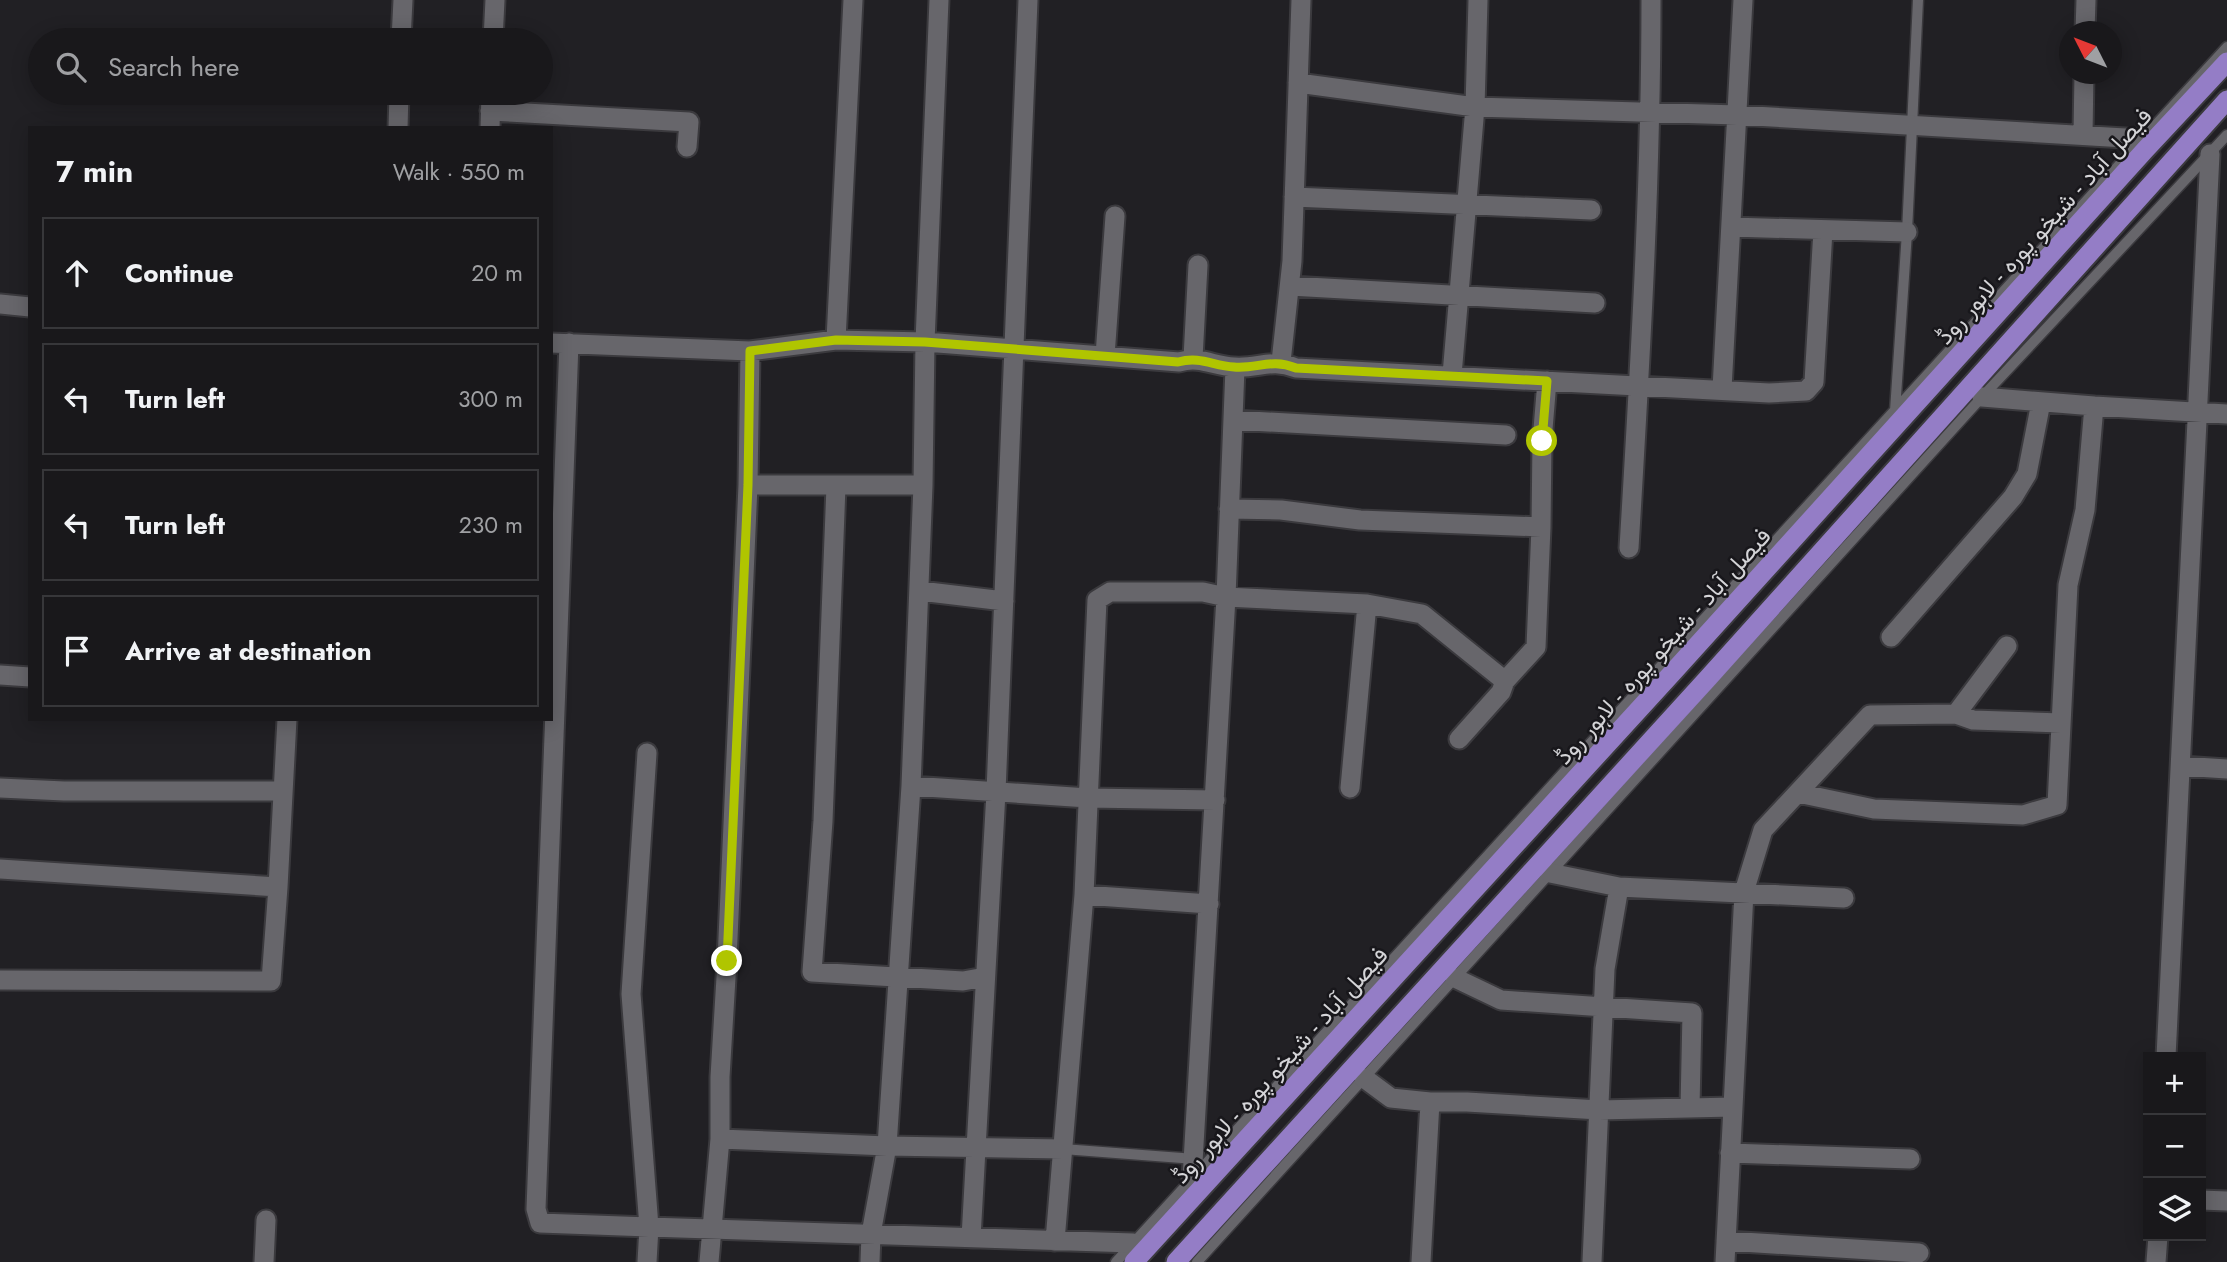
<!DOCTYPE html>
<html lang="en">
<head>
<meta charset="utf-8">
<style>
	body { margin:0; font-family:Jost,Vazirmatn,sans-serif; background:#222124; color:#f1f3f6 }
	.controls { position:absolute; right:21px; bottom:21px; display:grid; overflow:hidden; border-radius:0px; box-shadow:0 4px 18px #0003 }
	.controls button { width:63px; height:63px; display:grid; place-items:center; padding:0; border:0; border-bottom:2px solid #37373a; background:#19181b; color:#f1f3f6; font:35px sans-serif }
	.compass { position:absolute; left:2059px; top:21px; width:63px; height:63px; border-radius:50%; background:#19181b; box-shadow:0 4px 18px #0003; rotate:312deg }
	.stop { position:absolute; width:21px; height:21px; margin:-16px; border:5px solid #b0c500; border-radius:50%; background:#fff }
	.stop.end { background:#b0c500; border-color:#fff; box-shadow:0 2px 7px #0008 }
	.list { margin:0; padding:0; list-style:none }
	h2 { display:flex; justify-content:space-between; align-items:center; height:91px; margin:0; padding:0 28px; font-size:30px }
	h2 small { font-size:23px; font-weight:400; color:#9fa0a3 }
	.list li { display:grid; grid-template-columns:46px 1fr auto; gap:21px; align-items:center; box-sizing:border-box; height:112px; margin:0 14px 14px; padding:0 14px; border:2px solid #37373a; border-radius:0px }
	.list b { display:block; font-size:26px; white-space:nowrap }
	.list em { font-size:23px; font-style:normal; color:#9fa0a3 }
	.icon { flex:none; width:38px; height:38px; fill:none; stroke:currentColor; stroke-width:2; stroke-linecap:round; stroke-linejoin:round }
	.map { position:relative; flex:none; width:2227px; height:1262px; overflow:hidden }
	.search { position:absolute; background:#19181b; box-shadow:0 4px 18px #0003; left:28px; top:28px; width:525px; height:77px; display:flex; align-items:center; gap:18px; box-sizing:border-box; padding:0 24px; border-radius:38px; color:#9fa0a3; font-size:26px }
	.panel { position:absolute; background:#19181b; box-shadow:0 4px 18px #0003; left:28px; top:126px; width:525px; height:595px; border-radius:0px }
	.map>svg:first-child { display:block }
</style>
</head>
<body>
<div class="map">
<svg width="2227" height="1262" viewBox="0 0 2227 1262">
	<rect width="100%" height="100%" fill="#212024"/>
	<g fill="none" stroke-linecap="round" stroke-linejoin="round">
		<defs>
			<path id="service" d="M 1895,411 L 1907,232 L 1918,0
				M 1063,1149 L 1195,1159
				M 1116,1262 L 2227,47
				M 1197,1262 L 1982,397 L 2227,135"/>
			<path id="minor" d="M 2085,32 L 2086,0
				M 401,40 L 403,0
				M 493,40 L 495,0
				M 1298,83 L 1475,107 L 1478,0
				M 490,111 L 689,122 L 687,147
				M 398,128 L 399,93
				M 490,128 L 491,93
				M 2083,134 L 2084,74
				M 1294,197 L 1591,210
				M 1731,227 L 1907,232
				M 1290,286 L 1595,303
				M 0,304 L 30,307
				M 836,340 L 853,0
				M 551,343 L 750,351 L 836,340 L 925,342 L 1179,362 C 1201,356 1213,366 1234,367 C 1258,369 1271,358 1296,368 L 1769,393 L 1806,391 L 1814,382 L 1823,230
				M 569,343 L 536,1209 L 540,1223 L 649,1227 L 631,994 L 647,753
				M 1105,356 L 1115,216
				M 1193,358 L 1198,265
				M 1281,362 L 1292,261 L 1301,0
				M 1452,375 L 1475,107 L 1737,115 L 2142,139
				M 1722,389 L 1743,0
				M 1982,397 L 2094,406 L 2227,414
				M 1233,420 L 1506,435
				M 748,485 L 923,485
				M 836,486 L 823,821 L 812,972 L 963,981 L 985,977
				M 1229,509 L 1281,510 L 1360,520 L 1541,527
				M 1629,548 C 1640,365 1651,183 1651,0
				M 920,591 L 1004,601
				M 1891,637 L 2013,497 L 2027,474 L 2041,402
				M 0,675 L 30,677
				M 1956,714 L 2007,646
				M 1459,739 L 1501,692 L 1505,681 L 1536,647 L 1541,527 L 1542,441 L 1547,381
				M 2181,766 L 2227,769
				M 911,786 L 1088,798 L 1215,800
				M 0,788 L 64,791 L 283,791
				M 1350,788 L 1367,604
				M 1798,793 L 1874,809 L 2023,815 L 2057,805 L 2068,585 L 2085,510 L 2094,406
				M 0,869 L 278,887
				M 1550,873 L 1619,887 L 1844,898
				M 1084,895 L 1209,904
				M 1455,978 L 1501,1000 L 1692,1013 L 1690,1108
				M 0,980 L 271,981 L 278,887 L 287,719
				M 2166,1057 L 2210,154
				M 1364,1078 L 1391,1098 L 1430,1102
				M 1733,1107 L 1744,892 L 1763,830 L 1870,715 L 1956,714 L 1973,720 L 2061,723
				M 720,1139 L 887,1146 L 1063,1149
				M 1730,1153 L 1910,1159
				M 1192,1179 L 1226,597 L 1235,368
				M 2201,1200 L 2227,1201
				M 971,1238 L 996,792 L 1028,0
				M 1055,1241 L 1084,895 L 1097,600 L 1110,592 L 1203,592 L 1226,597 L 1367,604 L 1422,614 L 1505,681
				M 1726,1241 L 1919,1253
				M 264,1262 L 266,1220
				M 647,1262 L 649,1227 L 1133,1243
				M 709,1262 L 720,1139 L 720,1077 L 727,961 L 748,485 L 750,351
				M 870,1262 L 871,1234 L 887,1146 L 911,786 L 923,485 L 925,342 L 939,0
				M 1421,1262 L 1430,1102 L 1467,1102 L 1599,1110 L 1733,1107 L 1725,1262
				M 1592,1262 L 1605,969 L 1619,887
				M 2156,1262 L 2158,1236"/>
			<path id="trunk" d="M 1134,1262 L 1674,671 L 2145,150 L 2227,62
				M 1176,1262 L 1709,677 L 2227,100"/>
		</defs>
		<use href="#service" stroke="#3b3a3e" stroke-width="13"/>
		<use href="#minor" stroke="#3b3a3e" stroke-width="23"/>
		<use href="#trunk" stroke="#3b3a3e" stroke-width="23"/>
		<use href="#service" stroke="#67666b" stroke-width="10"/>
		<use href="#minor" stroke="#67666b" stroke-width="19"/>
		<use href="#trunk" stroke="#947dc6" stroke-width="19"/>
	</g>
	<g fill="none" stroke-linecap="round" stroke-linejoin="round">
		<path stroke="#b0c500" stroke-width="9" d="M 727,961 L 748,485 L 750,351 L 836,340 L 925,342 L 1178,362 C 1201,356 1213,366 1234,367 C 1258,369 1271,358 1296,368 L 1547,381 L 1542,441"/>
	</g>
	<g text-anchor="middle" stroke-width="5" stroke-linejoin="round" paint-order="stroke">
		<g font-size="24" fill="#d4d4d7" stroke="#18171b">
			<text transform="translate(2044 226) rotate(-48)" y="8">فیصل آباد - شیخو پورہ - لاہور روڈ</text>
			<text transform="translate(1663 646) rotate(-48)" y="8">فیصل آباد - شیخو پورہ - لاہور روڈ</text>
			<text transform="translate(1280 1065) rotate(-48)" y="8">فیصل آباد - شیخو پورہ - لاہور روڈ</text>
		</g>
	</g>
</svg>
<div class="controls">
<button>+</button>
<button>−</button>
<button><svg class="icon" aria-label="layers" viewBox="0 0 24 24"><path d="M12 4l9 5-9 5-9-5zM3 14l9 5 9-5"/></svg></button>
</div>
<svg class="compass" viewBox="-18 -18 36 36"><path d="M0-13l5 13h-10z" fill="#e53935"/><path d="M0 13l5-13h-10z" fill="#9fa0a3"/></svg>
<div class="stop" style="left:1542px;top:441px"></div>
<div class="stop end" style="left:727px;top:961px"></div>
<div class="search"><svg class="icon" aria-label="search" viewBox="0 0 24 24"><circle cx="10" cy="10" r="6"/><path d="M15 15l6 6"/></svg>Search here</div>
<section class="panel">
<h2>7 min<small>Walk · 550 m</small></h2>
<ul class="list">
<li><svg class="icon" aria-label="ahead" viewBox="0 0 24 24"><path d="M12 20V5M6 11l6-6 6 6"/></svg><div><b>Continue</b></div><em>20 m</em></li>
<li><svg class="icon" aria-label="left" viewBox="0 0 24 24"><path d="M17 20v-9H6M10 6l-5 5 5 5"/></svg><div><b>Turn left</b></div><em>300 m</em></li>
<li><svg class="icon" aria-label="left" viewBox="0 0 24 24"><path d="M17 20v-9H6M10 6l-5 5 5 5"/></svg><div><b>Turn left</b></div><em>230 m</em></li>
<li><svg class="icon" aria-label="arrive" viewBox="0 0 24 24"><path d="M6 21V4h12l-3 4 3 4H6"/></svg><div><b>Arrive at destination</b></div></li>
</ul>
</section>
</div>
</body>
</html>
